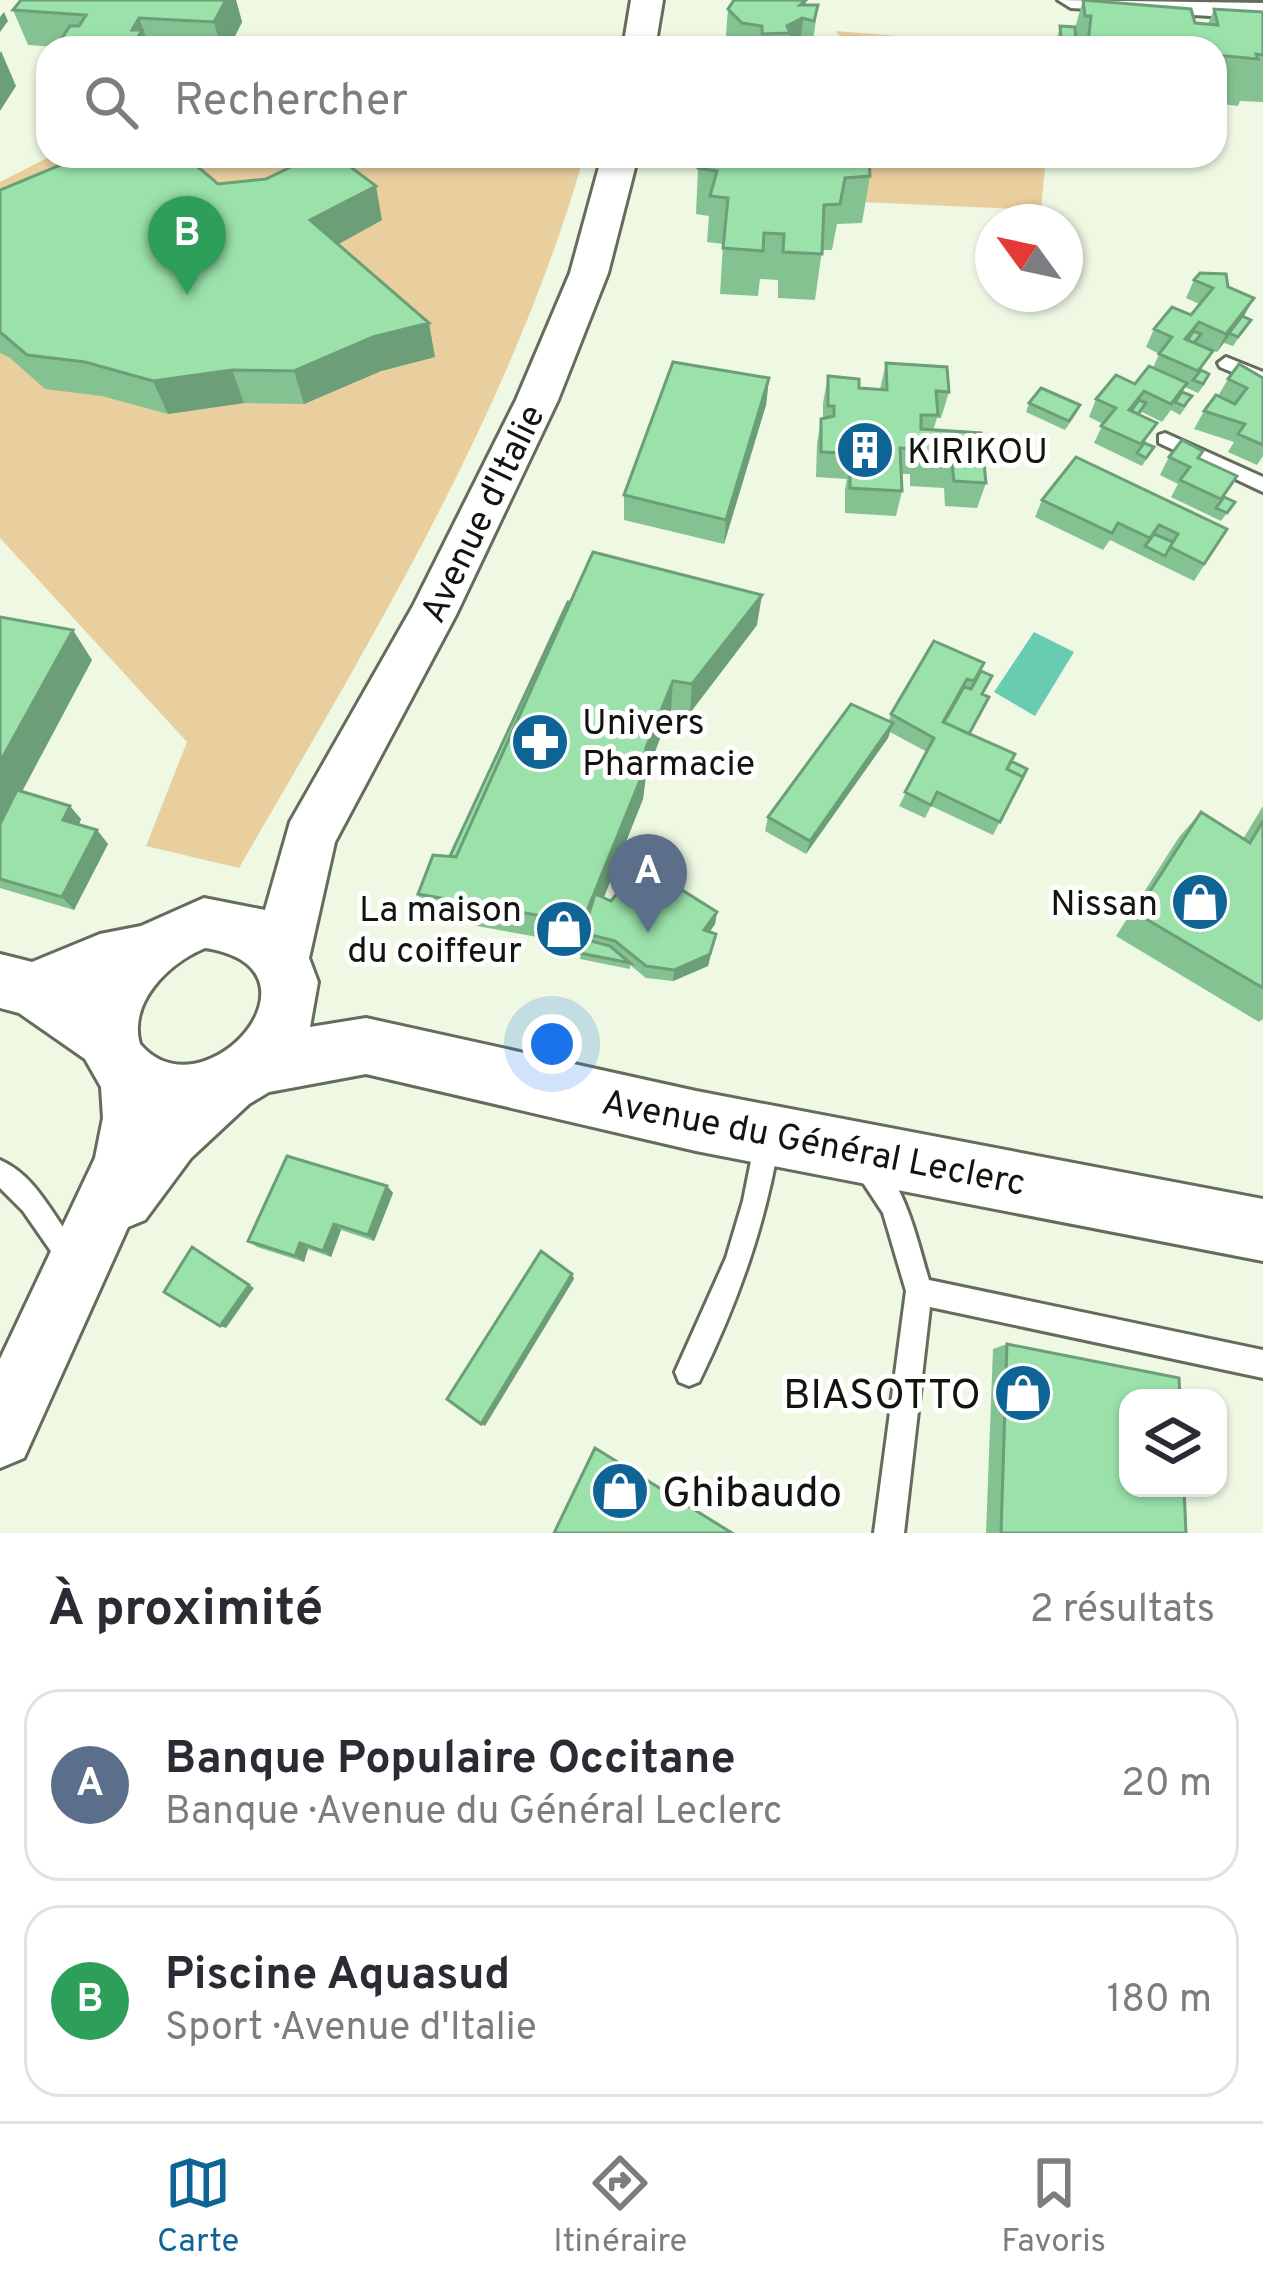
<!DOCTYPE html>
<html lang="fr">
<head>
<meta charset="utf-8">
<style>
	body { margin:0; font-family:Overpass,sans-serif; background:#f2f2f3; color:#2b2b33 }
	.controls { position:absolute; right:36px; bottom:36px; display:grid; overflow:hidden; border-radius:24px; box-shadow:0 3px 9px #0004 }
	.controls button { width:108px; height:108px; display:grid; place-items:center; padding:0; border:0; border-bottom:3px solid #e1e1e2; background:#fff; color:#2b2b33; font:60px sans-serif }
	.compass { position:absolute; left:975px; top:204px; width:108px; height:108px; border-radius:50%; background:#fff; box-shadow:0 3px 9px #0004; rotate:303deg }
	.you { position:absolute; left:552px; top:1044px; width:42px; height:42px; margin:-30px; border:9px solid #fff; border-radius:50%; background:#1a73e8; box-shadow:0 0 0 18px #1a73e833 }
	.badge { display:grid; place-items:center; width:78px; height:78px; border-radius:50%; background:#0e6595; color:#fff; font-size:39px; font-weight:700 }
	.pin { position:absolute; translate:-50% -99px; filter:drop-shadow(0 3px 6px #0008) }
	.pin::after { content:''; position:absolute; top:63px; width:42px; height:36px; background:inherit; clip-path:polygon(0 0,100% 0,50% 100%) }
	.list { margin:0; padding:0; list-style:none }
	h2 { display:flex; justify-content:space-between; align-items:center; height:156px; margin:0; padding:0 48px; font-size:51px }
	h2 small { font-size:39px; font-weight:400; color:#7c7c81 }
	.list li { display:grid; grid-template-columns:78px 1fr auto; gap:36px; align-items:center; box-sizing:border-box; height:192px; margin:0 24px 24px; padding:0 24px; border:3px solid #e1e1e2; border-radius:36px }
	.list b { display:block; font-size:45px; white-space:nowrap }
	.list p { margin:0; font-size:39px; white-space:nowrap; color:#7c7c81 }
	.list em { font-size:39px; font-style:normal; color:#7c7c81 }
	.icon { flex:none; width:66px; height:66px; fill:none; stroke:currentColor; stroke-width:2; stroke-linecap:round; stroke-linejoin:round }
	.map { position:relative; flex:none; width:1263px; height:1533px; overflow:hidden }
	.search { position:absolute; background:#fff; box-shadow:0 3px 9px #0004; left:36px; right:36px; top:36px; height:132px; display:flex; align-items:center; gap:30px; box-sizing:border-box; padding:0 42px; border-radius:36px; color:#7c7c81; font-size:45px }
	.sheet { height:588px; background:#fff }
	nav { display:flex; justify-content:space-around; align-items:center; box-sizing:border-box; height:168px; border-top:3px solid #e1e1e2; background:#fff; font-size:33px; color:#7c7c81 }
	nav a { display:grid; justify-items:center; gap:6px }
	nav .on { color:#0e6595 }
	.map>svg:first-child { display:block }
</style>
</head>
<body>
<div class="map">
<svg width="1263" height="1533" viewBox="0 0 1263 1533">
	<rect width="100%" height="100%" fill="#eef8e3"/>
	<path fill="#e9ce9e" d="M 836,31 L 1035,47 L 1035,48 L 846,48 Z
		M 51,156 L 423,156 L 582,163 C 508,416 370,641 239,868 L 146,846 L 187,742 L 0,538 L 0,182 Z
		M 858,156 L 1046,156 L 1041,210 L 860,202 Z"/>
	<path fill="#67ccb0" d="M 1034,632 L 1074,652 L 1035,716 L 994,692 Z"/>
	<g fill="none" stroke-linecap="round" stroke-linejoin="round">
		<defs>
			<path id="service" d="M 1226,357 L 1263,372 L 1263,385 L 1220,367 L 1218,363 Z
				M 1165,433 L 1263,477 L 1263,492 L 1159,443 L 1159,435 Z
				M 768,1124 L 777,1127 L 780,1136 C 766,1224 738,1302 699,1382 L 689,1386 L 679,1382 L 675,1372 L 726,1258 L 743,1201 L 756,1136 L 759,1127 Z
				M 865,1153 C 903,1169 918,1244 929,1280 L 1263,1350 L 1263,1378 L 930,1307 L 904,1533 L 874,1533 L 906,1291 L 883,1213 L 852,1166 L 856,1157 Z
				M 0,1160 C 40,1178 54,1221 82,1252 L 86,1261 L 82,1270 L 73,1274 L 64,1270 L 23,1211 L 0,1188 Z"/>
			<path id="minor" d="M 1058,0 L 1263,3 L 1263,19 L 1071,8 Z"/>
			<path id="tertiary" d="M 631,0 L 663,0 L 655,48 L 623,48 Z
				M 602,156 L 638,156 L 608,273 L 558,400 L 456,615 L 335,842 L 309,958 L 318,982 L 310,1027 L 366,1018 L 696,1091 L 1263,1199 L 1263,1261 L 696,1151 L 366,1074 L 269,1092 L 249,1104 L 191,1158 L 145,1220 L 128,1227 L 24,1458 L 0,1468 L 0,1359 L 95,1158 L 103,1118 L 101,1087 L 85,1059 L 19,1013 L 0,1008 L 0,954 L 32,962 L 100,934 L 141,926 L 204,898 L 265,910 L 290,822 L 413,606 L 516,400 L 570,273 ZM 205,948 C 337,968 204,1119 140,1044 C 128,1002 169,963 205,948 Z"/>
		</defs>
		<use href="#service" stroke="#646d5b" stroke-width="6"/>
		<use href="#minor" stroke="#646d5b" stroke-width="6"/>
		<use href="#tertiary" stroke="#646d5b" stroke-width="6"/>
		<use href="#service" fill="#fff" fill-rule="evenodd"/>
		<use href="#minor" fill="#fff" fill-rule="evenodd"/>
		<use href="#tertiary" fill="#fff" fill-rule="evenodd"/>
	</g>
	<path fill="#84c292" d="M 21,0 L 236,0 L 242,22 L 229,48 L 55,48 L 56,47 L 28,45 L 13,10 Z
		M 806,0 L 805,5 L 818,5 L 812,48 L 725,48 L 728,9 Z
		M 1083,0 L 1195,23 L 1208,24 L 1214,9 L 1263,12 L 1263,102 L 1240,101 L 1238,106 L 1215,103 L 1215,48 L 1055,48 L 1060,26 L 1075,28 Z
		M 698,168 L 870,176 L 862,223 L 837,224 L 832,250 L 822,250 L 815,300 L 778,298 L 778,280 L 760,279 L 758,296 L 720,294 L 723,244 L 707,242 L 709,216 L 696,214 Z
		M 218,184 L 382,220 L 338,244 L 435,357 L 381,371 L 304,404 L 244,403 L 168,414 L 102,396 L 45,389 L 9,357 L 0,353 L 0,190 Z
		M 1194,280 L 1228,287 L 1244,317 L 1251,320 L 1233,346 L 1224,343 L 1225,341 L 1217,352 L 1196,344 L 1205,384 L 1198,393 L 1185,387 L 1182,392 L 1187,405 L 1180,415 L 1171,410 L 1162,422 L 1142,412 L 1140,415 L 1146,443 L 1154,447 L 1142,466 L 1094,443 L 1103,424 L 1089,417 L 1096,399 L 1135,384 L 1153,368 L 1159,354 L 1146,347 L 1154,329 L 1191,315 L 1199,304 L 1186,298 Z
		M 886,363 L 949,392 L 941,418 L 937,418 L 933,430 L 986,483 L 977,508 L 945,506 L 944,488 L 910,486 L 910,474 L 902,474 L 902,491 L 896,516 L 845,513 L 845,490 L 847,479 L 816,477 L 817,444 L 821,419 L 823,418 L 823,403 L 828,376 L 859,388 L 880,389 Z
		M 769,378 L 766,405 L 724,544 L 624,520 L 624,495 Z
		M 1263,378 L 1263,456 L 1257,465 L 1228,452 L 1234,442 L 1194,429 L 1204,411 L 1218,396 L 1228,379 Z
		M 1029,403 L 1080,405 L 1076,414 L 1065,430 L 1026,412 Z
		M 1203,451 L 1199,459 L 1225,497 L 1235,502 L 1221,521 L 1171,497 L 1178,484 L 1160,475 L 1169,457 Z
		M 1042,500 L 1227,529 L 1194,581 L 1110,540 L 1103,550 L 1035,517 Z
		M 568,602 L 757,625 L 690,713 L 671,710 L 646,775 L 643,799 L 603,898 L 611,901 L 662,884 L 717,912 L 715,924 L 709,932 L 716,934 L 708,966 L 673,981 L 646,978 L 630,965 L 630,969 L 580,959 L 582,945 L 427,917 L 418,894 L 450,856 Z
		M 0,617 L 92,660 L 22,792 L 81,819 L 79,825 L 97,830 L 108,844 L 74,910 L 0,888 Z
		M 981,671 L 983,694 L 970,734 L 1011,761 L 1027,769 L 993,835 L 931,806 L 925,818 L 899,806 L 927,752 L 890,732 L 888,738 L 806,854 L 765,831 L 768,817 L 889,721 L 891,714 Z
		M 1263,806 L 1263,1019 L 1259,1022 L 1116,936 L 1179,837 L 1201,812 L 1243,839 Z
		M 387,1186 L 393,1193 L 374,1241 L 341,1230 L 331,1257 L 308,1249 L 304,1262 L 257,1247 L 248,1241 Z
		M 1007,1344 L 1186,1533 L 986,1533 L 993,1349 Z"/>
	<path fill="#6c9e77" d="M 226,0 L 236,0 L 242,22 L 229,48 L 221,48 L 214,22 Z
		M 806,0 L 799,48 L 788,48 L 790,33 L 787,26 L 800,5 Z
		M 4,12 L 8,21 L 0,32 L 0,17 Z
		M 139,18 L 150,48 L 132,48 L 132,30 Z
		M 1,51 L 16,86 L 0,111 L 0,53 Z
		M 376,186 L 382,220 L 319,255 L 310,220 Z
		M 1254,298 L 1244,316 L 1217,352 L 1226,334 Z
		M 429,323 L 435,357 L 381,371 L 304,404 L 294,371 L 373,337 Z
		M 232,370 L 244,403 L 168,414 L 153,381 Z
		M 769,378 L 766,405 L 724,544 L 726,520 Z
		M 762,595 L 757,625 L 690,713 L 692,684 Z
		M 73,630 L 92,660 L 0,832 L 0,762 Z
		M 673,681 L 671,710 L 646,775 L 643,799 L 589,935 L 583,933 L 582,923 L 646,748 Z
		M 893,723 L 888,738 L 806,854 L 810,841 Z
		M 70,806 L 81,819 L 75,834 L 63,820 Z
		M 97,830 L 108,844 L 74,910 L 62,897 Z
		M 717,912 L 715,924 L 702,943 L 704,930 Z
		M 716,934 L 708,966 L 673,981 L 674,970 Z
		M 387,1186 L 393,1193 L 374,1241 L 368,1235 Z
		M 334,1224 L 341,1230 L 331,1257 L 323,1251 Z
		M 300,1243 L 308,1249 L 304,1262 L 295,1256 Z
		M 192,1247 L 254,1288 L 226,1328 L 220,1326 Z
		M 572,1274 L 574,1279 L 485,1426 L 481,1424 Z"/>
	<path fill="#9ae1aa" stroke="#6c9e77" stroke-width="3" d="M 21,0 L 226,0 L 214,22 L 139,18 L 132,30 L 142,30 L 132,48 L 55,48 L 70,26 L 79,26 L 86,15 L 13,10 Z
		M 734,0 L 806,0 L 800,5 L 818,5 L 814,21 L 802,18 L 787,26 L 790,33 L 762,34 L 762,26 L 742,23 L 728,9 Z
		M 1083,0 L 1191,9 L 1195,23 L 1218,25 L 1214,9 L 1263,12 L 1263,55 L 1256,54 L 1258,59 L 1215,55 L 1215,48 L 1140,48 L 1088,43 L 1091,16 L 1085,16 Z
		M 1060,26 L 1075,27 L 1076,43 L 1083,44 L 1082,48 L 1062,48 Z
		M 82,156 L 185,156 L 218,184 L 266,179 L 313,156 L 336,156 L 376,186 L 310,220 L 429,323 L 373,337 L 294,371 L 232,370 L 153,381 L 85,362 L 27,355 L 0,332 L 0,190 Z
		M 699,156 L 869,156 L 870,176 L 845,178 L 840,204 L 824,205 L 822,254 L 783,252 L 784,234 L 764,233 L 763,251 L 723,248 L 728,198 L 710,196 L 717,171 L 698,168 Z
		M 1200,273 L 1226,274 L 1228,287 L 1254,298 L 1226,334 L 1199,322 L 1185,339 L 1213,351 L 1198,371 L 1159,354 L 1172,337 L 1154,329 L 1172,307 L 1191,315 L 1213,288 L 1194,280 Z
		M 1242,316 L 1251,320 L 1238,337 L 1229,333 Z
		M 1194,331 L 1201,334 L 1194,343 L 1187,340 Z
		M 673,362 L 769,378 L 726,520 L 624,495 Z
		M 886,363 L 947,367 L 949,392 L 936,391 L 938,415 L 921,415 L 921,429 L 981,433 L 986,483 L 954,481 L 952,463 L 917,461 L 917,449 L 900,448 L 902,491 L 850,488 L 850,465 L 861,466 L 861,454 L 821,452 L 821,419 L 834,416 L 834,406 L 828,406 L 828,376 L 859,379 L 859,388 L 887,390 Z
		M 1239,364 L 1263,378 L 1263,445 L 1238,434 L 1245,424 L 1204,411 L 1216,395 L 1235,404 L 1247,388 L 1228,379 Z
		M 1149,366 L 1187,383 L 1171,404 L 1144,391 L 1129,410 L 1157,423 L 1141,444 L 1101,426 L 1116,408 L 1096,399 L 1116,375 L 1135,384 Z
		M 1201,370 L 1209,374 L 1203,384 L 1193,380 Z
		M 1041,388 L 1080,405 L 1069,421 L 1029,403 Z
		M 1182,392 L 1192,396 L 1184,406 L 1175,402 Z
		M 1139,400 L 1146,403 L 1138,414 L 1131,411 Z
		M 1182,440 L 1203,451 L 1198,458 L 1237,476 L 1221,499 L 1180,480 L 1190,467 L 1169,457 Z
		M 1144,443 L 1154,447 L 1146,458 L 1137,453 Z
		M 1076,457 L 1227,529 L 1204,564 L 1170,547 L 1178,534 L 1159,525 L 1150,538 L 1118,523 L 1112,533 L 1042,500 Z
		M 1224,497 L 1235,502 L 1227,513 L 1216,508 Z
		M 1154,534 L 1173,542 L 1165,556 L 1145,546 Z
		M 593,552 L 762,595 L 692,684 L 673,681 L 646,748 L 643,773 L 582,923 L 418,894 L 433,855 L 456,857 Z
		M 568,602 L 570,602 L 456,857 L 450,856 Z
		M 0,617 L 73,630 L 0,762 Z
		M 934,641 L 984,663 L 974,681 L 967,679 L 943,722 L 1015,754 L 1007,769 L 1023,777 L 1000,822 L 937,792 L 931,805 L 905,792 L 934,738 L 891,714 Z
		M 981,671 L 992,676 L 982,694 L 989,697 L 969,734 L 944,722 L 964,687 L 971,689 Z
		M 851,704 L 893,723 L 810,841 L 768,817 Z
		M 1011,761 L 1027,769 L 1023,777 L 1007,769 Z
		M 17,790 L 70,806 L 63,820 L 97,830 L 62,897 L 0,879 L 0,824 Z
		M 1201,812 L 1250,843 L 1263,821 L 1263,988 L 1136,913 Z
		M 637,869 L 662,884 L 666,880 L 717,912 L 704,930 L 716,934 L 710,954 L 674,970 L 646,966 L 615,941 L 583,933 L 595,894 L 611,901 Z
		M 584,939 L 610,946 L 630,963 L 580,953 Z
		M 287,1156 L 387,1186 L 368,1235 L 334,1224 L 323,1251 L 300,1243 L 295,1256 L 248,1241 Z
		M 192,1247 L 249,1285 L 220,1326 L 164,1292 Z
		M 541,1251 L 572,1274 L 481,1424 L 447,1399 Z
		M 1007,1344 L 1179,1378 L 1180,1398 L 1128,1398 L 1128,1488 L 1184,1488 L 1186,1533 L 1001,1533 Z
		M 595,1448 L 732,1533 L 554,1533 Z"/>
	<defs>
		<symbol id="building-disc" viewBox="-11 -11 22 22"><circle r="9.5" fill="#0e6595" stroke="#fff"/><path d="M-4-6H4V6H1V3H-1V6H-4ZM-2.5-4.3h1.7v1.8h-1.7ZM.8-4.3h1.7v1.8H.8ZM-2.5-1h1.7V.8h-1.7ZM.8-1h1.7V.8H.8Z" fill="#fff"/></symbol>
		<symbol id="pharmacy-disc" viewBox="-11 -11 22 22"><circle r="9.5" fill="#0e6595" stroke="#fff"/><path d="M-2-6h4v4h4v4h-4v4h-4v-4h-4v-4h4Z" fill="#fff"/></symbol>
		<symbol id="shop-disc" viewBox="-11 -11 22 22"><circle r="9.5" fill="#0e6595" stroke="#fff"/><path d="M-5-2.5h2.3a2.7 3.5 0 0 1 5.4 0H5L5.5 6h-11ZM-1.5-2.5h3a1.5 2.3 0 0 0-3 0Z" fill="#fff"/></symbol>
	</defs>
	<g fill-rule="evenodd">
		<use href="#building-disc" x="832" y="417" width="66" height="66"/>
		<use href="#pharmacy-disc" x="507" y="709" width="66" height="66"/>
		<use href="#shop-disc" x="1167" y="869" width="66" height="66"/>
		<use href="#shop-disc" x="531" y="896" width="66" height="66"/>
		<use href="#shop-disc" x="990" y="1360" width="66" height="66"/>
		<use href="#shop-disc" x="587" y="1458" width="66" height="66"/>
	</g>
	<g text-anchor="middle" stroke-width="10" stroke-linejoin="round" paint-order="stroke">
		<g font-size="36" fill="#11150e" stroke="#fff" text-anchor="start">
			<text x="907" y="463">KIRIKOU</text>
			<text x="582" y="734">Univers<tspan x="582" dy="41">Pharmacie</tspan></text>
			<text x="1158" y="915" text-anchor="end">Nissan</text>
			<text x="522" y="921" text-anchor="end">La maison<tspan x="522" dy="41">du coiffeur</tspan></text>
		</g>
		<g font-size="36" fill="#11150e" stroke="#fff">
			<text transform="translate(481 513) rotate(-64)" y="13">Avenue d'Italie</text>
			<text transform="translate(814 1141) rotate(11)" y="13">Avenue du Général Leclerc</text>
		</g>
		<g font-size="42" fill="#11150e" stroke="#fff" text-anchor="end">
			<text x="981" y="1408">BIASOTTO</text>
			<text x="662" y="1506" text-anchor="start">Ghibaudo</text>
		</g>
	</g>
</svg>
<div class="controls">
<button><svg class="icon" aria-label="layers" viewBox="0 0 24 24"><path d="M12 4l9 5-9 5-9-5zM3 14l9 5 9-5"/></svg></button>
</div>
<svg class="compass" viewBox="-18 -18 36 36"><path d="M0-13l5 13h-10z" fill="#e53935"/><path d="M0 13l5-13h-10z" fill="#7c7c81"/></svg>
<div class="you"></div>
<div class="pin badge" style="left:648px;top:933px;background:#5c6f8a">A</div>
<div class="pin badge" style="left:187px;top:295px;background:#2e9e5b">B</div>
<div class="search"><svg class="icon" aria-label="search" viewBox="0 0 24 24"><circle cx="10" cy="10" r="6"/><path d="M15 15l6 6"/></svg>Rechercher</div>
</div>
<section class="sheet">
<h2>À proximité<small>2 résultats</small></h2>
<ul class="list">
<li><span class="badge" style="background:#5c6f8a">A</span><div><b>Banque Populaire Occitane</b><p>Banque · Avenue du Général Leclerc</p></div><em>20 m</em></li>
<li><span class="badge" style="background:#2e9e5b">B</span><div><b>Piscine Aquasud</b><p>Sport · Avenue d'Italie</p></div><em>180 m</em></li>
</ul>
</section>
<nav>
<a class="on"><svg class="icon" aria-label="map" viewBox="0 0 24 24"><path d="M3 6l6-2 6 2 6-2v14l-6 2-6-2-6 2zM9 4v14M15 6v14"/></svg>Carte</a>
<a><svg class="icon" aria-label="directions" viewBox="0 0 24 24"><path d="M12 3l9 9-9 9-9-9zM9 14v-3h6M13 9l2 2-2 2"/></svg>Itinéraire</a>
<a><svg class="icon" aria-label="saved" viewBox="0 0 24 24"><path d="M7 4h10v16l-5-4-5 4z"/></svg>Favoris</a>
</nav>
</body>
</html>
